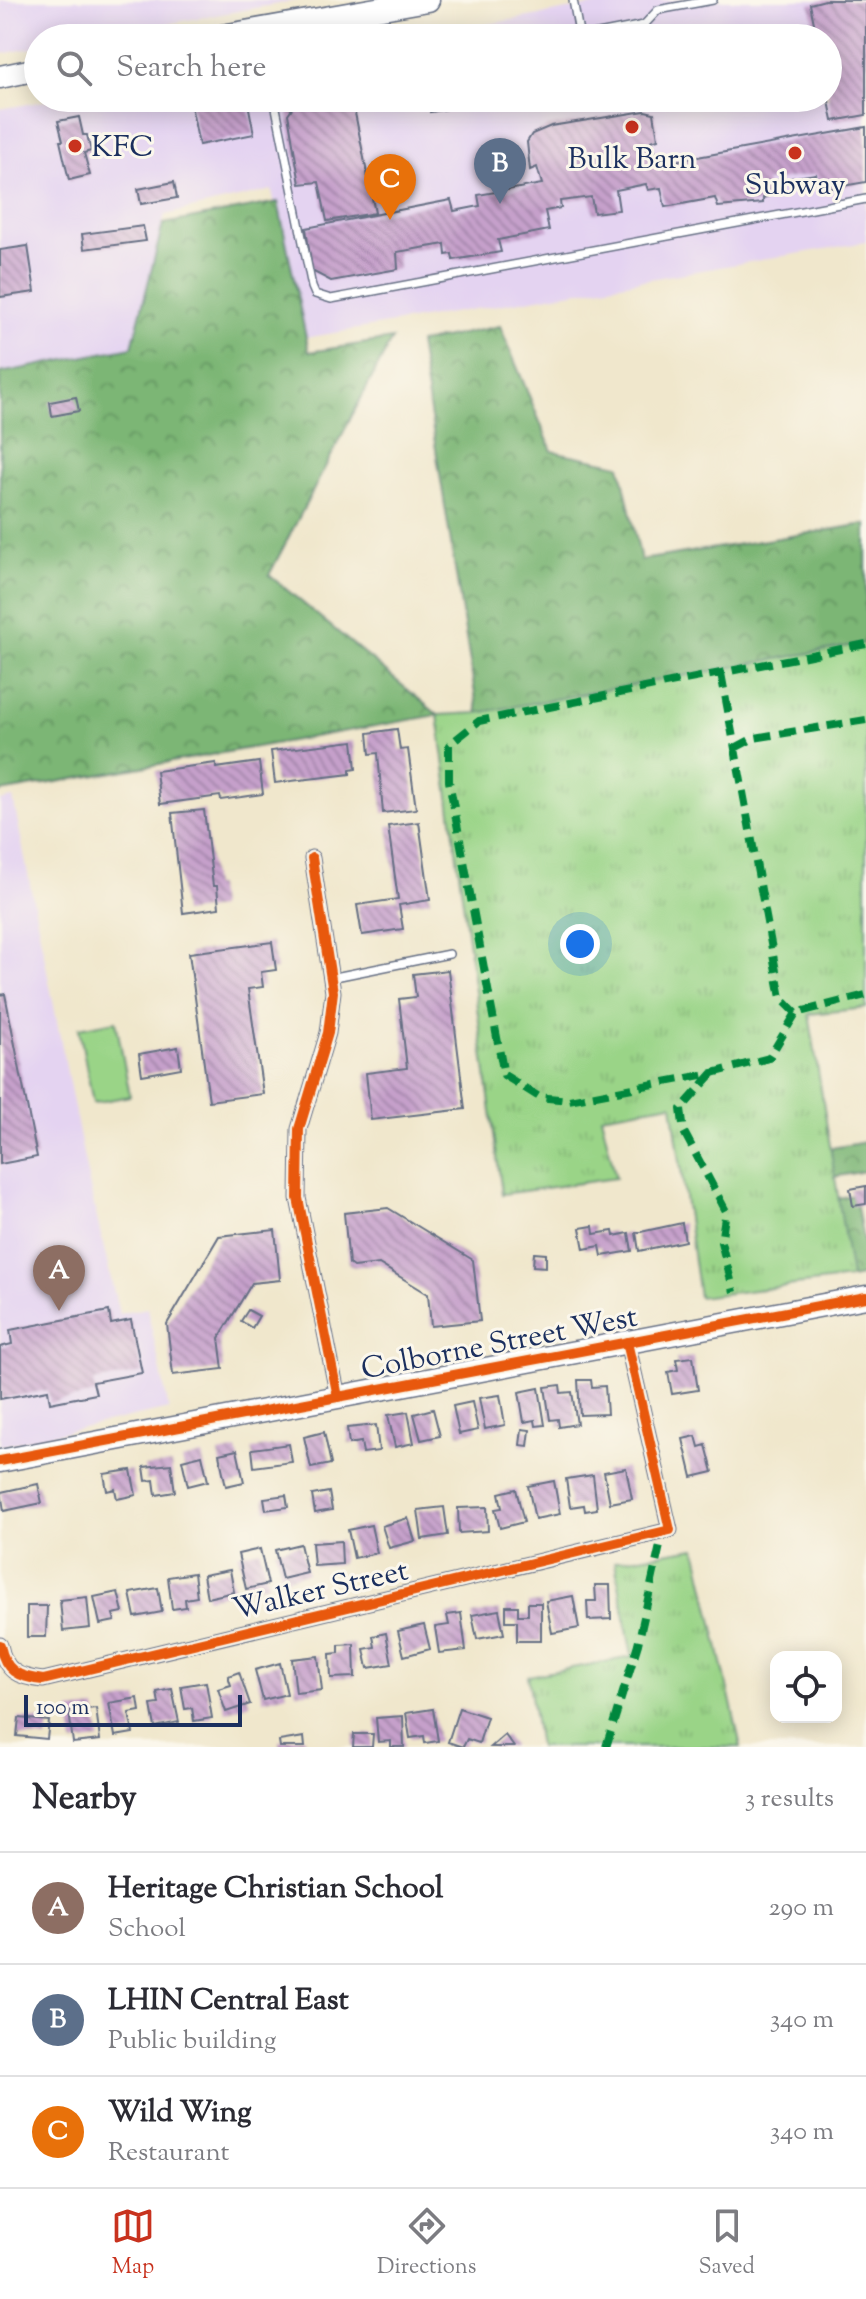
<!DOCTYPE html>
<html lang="en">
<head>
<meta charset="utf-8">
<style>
	body { margin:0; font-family:"Sorts Mill Goudy",serif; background:#f2f2f3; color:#2b2b33 }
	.controls { position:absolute; right:24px; bottom:24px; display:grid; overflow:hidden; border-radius:16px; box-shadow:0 4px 20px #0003 }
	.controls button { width:72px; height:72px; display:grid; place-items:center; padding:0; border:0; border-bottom:2px solid #e1e1e2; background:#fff; color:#2b2b33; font:40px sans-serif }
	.scale { position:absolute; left:24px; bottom:20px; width:218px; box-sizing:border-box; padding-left:8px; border:4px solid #1b2f5e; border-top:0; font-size:22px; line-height:28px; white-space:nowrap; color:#1b2f5e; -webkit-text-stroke:6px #fbf7ec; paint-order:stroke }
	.you { position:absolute; left:580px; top:944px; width:28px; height:28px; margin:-20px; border:6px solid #fff; border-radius:50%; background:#1a73e8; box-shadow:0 0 0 12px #1a73e833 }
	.badge { display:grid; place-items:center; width:52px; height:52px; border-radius:50%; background:#c8321e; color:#fff; font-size:26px; font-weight:700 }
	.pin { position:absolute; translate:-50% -66px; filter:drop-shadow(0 2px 4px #0008) }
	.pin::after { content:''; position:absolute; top:42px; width:28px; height:24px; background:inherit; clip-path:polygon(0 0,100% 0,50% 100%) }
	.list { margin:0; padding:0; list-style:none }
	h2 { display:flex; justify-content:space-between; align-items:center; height:104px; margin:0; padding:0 32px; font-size:34px }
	h2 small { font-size:26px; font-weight:400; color:#7c7c81 }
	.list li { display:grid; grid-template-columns:52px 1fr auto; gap:24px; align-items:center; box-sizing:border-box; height:112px; padding:0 32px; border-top:2px solid #e1e1e2 }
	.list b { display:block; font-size:30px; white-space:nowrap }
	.list p { margin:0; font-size:26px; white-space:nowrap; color:#7c7c81 }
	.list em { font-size:26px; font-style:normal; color:#7c7c81 }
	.icon { flex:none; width:44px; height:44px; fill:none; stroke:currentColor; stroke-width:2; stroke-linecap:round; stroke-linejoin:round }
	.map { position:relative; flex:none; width:866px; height:1747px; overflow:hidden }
	.search { position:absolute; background:#fff; box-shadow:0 4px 20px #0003; left:24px; right:24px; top:24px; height:88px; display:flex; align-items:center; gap:20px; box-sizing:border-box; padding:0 28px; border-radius:44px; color:#7c7c81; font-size:30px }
	.sheet { height:440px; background:#fff }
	nav { display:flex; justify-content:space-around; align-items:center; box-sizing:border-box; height:112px; border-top:2px solid #e1e1e2; background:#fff; font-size:22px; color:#7c7c81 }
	nav a { display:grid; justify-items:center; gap:4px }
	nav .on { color:#c8321e }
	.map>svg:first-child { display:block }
</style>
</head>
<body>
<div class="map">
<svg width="866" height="1747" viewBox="0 0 866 1747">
	<defs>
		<pattern id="forest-crowns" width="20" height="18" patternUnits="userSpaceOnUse" patternTransform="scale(2)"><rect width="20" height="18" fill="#7bb674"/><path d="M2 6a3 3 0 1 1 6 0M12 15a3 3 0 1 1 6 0" fill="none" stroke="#649462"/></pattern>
		<pattern id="park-tufts" width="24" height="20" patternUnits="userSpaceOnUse" patternTransform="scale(2)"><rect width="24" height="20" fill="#9ad487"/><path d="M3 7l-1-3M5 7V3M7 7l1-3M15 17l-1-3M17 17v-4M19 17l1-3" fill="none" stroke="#84b677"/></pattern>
		<pattern id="building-back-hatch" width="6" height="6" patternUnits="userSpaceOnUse" patternTransform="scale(2)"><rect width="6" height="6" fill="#c6a0cb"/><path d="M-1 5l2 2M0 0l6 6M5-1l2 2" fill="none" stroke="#a083a8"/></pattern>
	</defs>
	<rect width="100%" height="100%" fill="#fbf7ec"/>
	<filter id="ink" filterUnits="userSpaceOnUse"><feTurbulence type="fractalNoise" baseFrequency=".0125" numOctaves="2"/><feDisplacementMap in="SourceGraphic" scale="16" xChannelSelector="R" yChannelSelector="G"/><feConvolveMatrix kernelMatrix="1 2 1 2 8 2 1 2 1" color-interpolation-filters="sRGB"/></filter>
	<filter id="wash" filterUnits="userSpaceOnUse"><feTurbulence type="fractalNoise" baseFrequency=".006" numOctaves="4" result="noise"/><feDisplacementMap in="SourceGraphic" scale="32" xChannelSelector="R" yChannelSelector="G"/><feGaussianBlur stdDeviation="1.8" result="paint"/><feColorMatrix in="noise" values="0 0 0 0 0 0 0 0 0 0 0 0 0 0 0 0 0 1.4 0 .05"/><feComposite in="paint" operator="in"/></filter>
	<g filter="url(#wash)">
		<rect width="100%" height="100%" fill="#f0e7cc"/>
		<path fill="#e4d3f1" d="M 0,0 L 300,0 L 88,38 L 38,38 L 38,47 L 0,54 Z
			M 625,0 L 866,0 L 866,242 L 299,339 L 272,190 L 165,215 L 132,347 L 0,373 L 0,109 L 62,98 L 828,98 L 828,38 L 409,38 Z
			M 13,798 L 88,1179 L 119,1314 L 147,1308 L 169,1409 L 0,1446 L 0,801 Z"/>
		<path fill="url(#forest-crowns)" stroke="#4b7269" stroke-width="2" d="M 278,202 L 309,352 L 392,339 L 269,575 L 438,715 L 0,792 L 0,373 L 132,347 L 163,224 Z
			M 500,326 L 552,451 L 620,465 L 641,560 L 866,524 L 866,643 L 478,713 L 419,343 Z
			M 866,1142 L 866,1171 L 833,1177 L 831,1148 Z
			M 855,1195 L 866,1257 L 866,1275 L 851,1278 L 837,1198 Z"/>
		<path fill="url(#park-tufts)" stroke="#5a8272" stroke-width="2" d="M 866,643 L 866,1008 L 809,1014 L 851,1278 L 699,1297 L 672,1104 L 601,1116 L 616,1178 L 502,1194 L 438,715 L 478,713 Z
			M 696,1548 L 741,1747 L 539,1747 L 528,1676 L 632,1657 L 615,1561 Z"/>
		<path fill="#9ad487" stroke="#5a8272" stroke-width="2" d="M 116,1021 L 130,1096 L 93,1103 L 79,1028 Z"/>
		<g id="blocks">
			<path fill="url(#building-back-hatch)" d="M 825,0 L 866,0 L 866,115 L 833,121 L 828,96 L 828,38 L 817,38 L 810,4 Z
				M 734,27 L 736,38 L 678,38 L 678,36 Z
				M 200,98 L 247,98 L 254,134 L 199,145 L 190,100 Z
				M 307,98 L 352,98 L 375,213 L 327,221 L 319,182 L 300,184 L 288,114 L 298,100 Z
				M 427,98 L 481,98 L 482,103 L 430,112 Z
				M 645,111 L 654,113 L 658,139 L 651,141 L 658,164 L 866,127 L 866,182 L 820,190 L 816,174 L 766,182 L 769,196 L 763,198 L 763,203 L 718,207 L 715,198 L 665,207 L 661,188 L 648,190 L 646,184 L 616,190 L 619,210 L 594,213 L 591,197 L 560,201 L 561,208 L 545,211 L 549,230 L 498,240 L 501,252 L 453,260 L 452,254 L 446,255 L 445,244 L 397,252 L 398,269 L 331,281 L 312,271 L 306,228 L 451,200 L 454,211 L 480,206 L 478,195 L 542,184 L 537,167 L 530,170 L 527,142 L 532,134 L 551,126 Z
				M 79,117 L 83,135 L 87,135 L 91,151 L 84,153 L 90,175 L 69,180 L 60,141 L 63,141 L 58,121 Z
				M 174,182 L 177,198 L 141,204 L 138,189 Z
				M 143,226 L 146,241 L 84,249 L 82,234 Z
				M 28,246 L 35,292 L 0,297 L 0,250 Z
				M 76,397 L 79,411 L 52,416 L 50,402 Z
				M 397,729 L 400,750 L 408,749 L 416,809 L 383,813 L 378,753 L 370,754 L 368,733 Z
				M 353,741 L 356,769 L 350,770 L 350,774 L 275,783 L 271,751 Z
				M 259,762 L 263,794 L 221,800 L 220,796 L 160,804 L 156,771 L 216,763 L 216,768 Z
				M 204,810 L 213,886 L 217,886 L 219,908 L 183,913 L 172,813 Z
				M 419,822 L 430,900 L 399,905 L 403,929 L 362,935 L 357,905 L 398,899 L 388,826 Z
				M 272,942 L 276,970 L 261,972 L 263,987 L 248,989 L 263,1094 L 209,1101 L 189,953 Z
				M 448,970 L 465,1109 L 371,1120 L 366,1073 L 407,1068 L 399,999 L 416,997 L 413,974 Z
				M 5,994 L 37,1157 L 0,1164 L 0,995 Z
				M 178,1047 L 181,1068 L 142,1075 L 139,1054 Z
				M 866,1186 L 866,1204 L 853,1206 L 850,1189 Z
				M 388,1208 L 473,1260 L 480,1321 L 431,1326 L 428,1294 L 379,1264 L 353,1267 L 349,1264 L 344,1213 Z
				M 682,1223 L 685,1241 L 639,1251 L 636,1233 Z
				M 593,1226 L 594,1234 L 613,1231 L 614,1236 L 629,1233 L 632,1251 L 602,1256 L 600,1246 L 584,1249 L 580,1228 Z
				M 275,1230 L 280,1280 L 252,1283 L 219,1338 L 223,1369 L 173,1375 L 167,1324 L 219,1236 Z
				M 534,1253 L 546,1254 L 546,1267 L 533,1266 Z
				M 248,1310 L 259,1316 L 252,1328 L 241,1321 Z
				M 109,1311 L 111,1324 L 131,1320 L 142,1373 L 93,1382 L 96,1394 L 50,1403 L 48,1390 L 0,1399 L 0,1347 L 12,1344 L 10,1330 Z
				M 693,1357 L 698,1390 L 672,1394 L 668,1372 L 678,1370 L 676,1359 Z
				M 578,1380 L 591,1380 L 592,1387 L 605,1386 L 607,1414 L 580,1415 Z
				M 560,1385 L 561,1393 L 572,1392 L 577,1424 L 559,1427 L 558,1419 L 550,1420 L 545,1387 Z
				M 539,1388 L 545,1425 L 536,1426 L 535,1420 L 524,1422 L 519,1392 Z
				M 500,1395 L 505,1425 L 485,1429 L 479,1398 Z
				M 472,1402 L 478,1430 L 459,1434 L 453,1406 Z
				M 433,1409 L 440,1436 L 421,1440 L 414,1414 Z
				M 408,1412 L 414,1443 L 395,1447 L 388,1415 Z
				M 376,1425 L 379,1451 L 363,1453 L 361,1442 L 349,1444 L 347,1428 Z
				M 522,1429 L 530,1430 L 528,1446 L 520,1445 Z
				M 324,1432 L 331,1464 L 311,1468 L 304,1437 Z
				M 696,1436 L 699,1447 L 706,1445 L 713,1472 L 692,1477 L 683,1439 Z
				M 289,1444 L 292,1462 L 254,1467 L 252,1449 Z
				M 237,1450 L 244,1482 L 226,1486 L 219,1454 Z
				M 202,1455 L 208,1481 L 188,1486 L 182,1460 Z
				M 171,1464 L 175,1492 L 156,1495 L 154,1480 L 146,1481 L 144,1467 Z
				M 626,1468 L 632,1499 L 610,1503 L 604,1472 Z
				M 131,1470 L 136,1495 L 117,1499 L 115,1489 L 107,1491 L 104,1474 Z
				M 593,1475 L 597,1509 L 585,1511 L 584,1505 L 570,1507 L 566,1479 Z
				M 554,1481 L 560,1514 L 535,1519 L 528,1486 Z
				M 38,1484 L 42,1503 L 4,1511 L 1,1492 Z
				M 516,1489 L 524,1522 L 500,1528 L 495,1509 L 502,1508 L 499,1493 Z
				M 329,1492 L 332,1510 L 315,1513 L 312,1495 Z
				M 286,1495 L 288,1507 L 266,1510 L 264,1498 Z
				M 444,1507 L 448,1535 L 422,1539 L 418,1510 Z
				M 487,1507 L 488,1531 L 459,1533 L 458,1508 Z
				M 408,1518 L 415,1541 L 389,1548 L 382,1526 Z
				M 371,1525 L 377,1553 L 354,1558 L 348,1530 Z
				M 341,1541 L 342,1564 L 314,1566 L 312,1543 Z
				M 300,1544 L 307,1573 L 282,1579 L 275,1550 Z
				M 260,1549 L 268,1584 L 246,1589 L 238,1554 Z
				M 230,1570 L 234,1592 L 207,1598 L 203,1575 Z
				M 194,1573 L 197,1597 L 185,1599 L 186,1607 L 172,1609 L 168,1577 Z
				M 595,1585 L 610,1585 L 611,1619 L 588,1620 L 587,1601 L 596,1601 Z
				M 158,1588 L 162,1612 L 135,1617 L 130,1593 Z
				M 118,1592 L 123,1612 L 113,1614 L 115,1621 L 100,1624 L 94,1597 Z
				M 573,1596 L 579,1628 L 552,1633 L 546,1601 Z
				M 87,1597 L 90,1628 L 63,1631 L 60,1600 Z
				M 528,1603 L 541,1603 L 541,1641 L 517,1641 L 517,1621 L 506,1621 L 506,1606 L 518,1606 L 518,1615 L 528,1615 Z
				M 27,1606 L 47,1606 L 46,1637 L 27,1637 Z
				M 499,1610 L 504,1634 L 477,1639 L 472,1615 Z
				M 461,1613 L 466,1650 L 439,1653 L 435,1627 L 449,1625 L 447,1615 Z
				M 424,1625 L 430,1649 L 404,1656 L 398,1631 Z
				M 386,1633 L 392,1664 L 368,1668 L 364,1649 L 375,1647 L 373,1636 Z
				M 354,1644 L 355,1677 L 331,1678 L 330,1654 L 339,1653 L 339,1645 Z
				M 318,1656 L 322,1690 L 296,1693 L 292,1659 Z
				M 280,1663 L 287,1694 L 263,1700 L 255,1670 Z
				M 239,1672 L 250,1704 L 226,1712 L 218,1689 L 231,1685 L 228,1676 Z
				M 206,1682 L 212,1718 L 194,1721 L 192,1708 L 185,1709 L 181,1686 Z
				M 172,1689 L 179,1722 L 155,1727 L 151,1705 L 159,1704 L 157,1692 Z
				M 138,1698 L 140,1711 L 129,1713 L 133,1733 L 115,1736 L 109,1703 Z
				M 96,1708 L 100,1740 L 73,1743 L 69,1711 Z
				M 459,1708 L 487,1717 L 479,1743 L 467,1739 L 463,1747 L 448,1742 Z
				M 433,1709 L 438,1741 L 425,1743 L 424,1736 L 410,1738 L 406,1713 Z
				M 403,1716 L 404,1747 L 391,1747 L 391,1741 L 378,1742 L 376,1718 Z
				M 19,1718 L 49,1721 L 47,1739 L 17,1736 Z
				M 354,1734 L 373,1734 L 372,1747 L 353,1747 Z
				M 505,1735 L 514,1747 L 491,1747 Z
				M 304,1737 L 305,1747 L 280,1747 L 279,1741 Z"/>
		</g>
	</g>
	<g filter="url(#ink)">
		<use href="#blocks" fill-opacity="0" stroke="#666f84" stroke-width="2"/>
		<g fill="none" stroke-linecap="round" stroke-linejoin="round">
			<defs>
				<path id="lane" d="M 573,0 L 580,38
					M 578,38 L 644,25 L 658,10 L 713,0
					M 274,98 L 312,287 L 315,294 L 331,299 L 866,199
					M 590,98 L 591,102
					M 330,978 L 449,954"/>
				<path id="street" d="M 312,858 L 333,992 L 328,1033 L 299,1129 L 298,1198 L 338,1397
					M 0,1645 C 5,1671 17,1677 43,1680 L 670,1530 L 627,1342"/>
				<path id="secondary" d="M 211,38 L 428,0
					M 0,77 L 38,69
					M 0,1461 L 866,1297"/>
			</defs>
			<use href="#lane" stroke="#666f84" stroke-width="10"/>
			<use href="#street" stroke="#666f84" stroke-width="17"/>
			<use href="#secondary" stroke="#666f84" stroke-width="25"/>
			<use href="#lane" stroke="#fff" stroke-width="7"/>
			<use href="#street" stroke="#fff" stroke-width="14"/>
			<use href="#secondary" stroke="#fff" stroke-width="22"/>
			<path stroke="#00873e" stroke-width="8" stroke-dasharray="16 8" stroke-linecap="butt" d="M 866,644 L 479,721 L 449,745 L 449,781 L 504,1075 L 539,1097 L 569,1100 L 713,1073 L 769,1058 L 796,1013 L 866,995
				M 721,673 L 781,998 L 796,1013
				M 735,748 L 754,738 L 866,720
				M 713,1073 L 681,1109 L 684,1132 L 726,1211 L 721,1242 L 734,1292
				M 606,1747 L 638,1644 L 663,1532"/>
			<defs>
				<path id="cycleway" d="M 312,858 L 333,992 L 328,1033 L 299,1129 L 298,1198 L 338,1397
					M 0,1461 L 866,1297
					M 0,1645 C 5,1671 17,1677 43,1680 L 670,1530 L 627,1342"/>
			</defs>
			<use href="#cycleway" stroke="#fbf7ec" stroke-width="15"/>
			<use href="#cycleway" stroke="#e8590c" stroke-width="10"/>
		</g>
	</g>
	<g fill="#c8321e" stroke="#fbf7ec" stroke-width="3">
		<circle cx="632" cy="127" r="8"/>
		<circle cx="75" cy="146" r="8"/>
		<circle cx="795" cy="153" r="8"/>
	</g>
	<g text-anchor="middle" stroke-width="6" stroke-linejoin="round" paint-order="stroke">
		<g font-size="30" fill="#1b2f5e" stroke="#fbf7ec">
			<text x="91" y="156" text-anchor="start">KFC</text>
			<text x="632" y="168">Bulk Barn</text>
			<text x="795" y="194">Subway</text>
		</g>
		<g font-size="30" fill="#1b2f5e" stroke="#fbf7ec">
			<text transform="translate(499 1342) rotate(-11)" y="10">Colborne Street West</text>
			<text transform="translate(320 1589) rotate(-13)" y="10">Walker Street</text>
		</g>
	</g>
</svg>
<div class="controls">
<button><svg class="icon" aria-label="locate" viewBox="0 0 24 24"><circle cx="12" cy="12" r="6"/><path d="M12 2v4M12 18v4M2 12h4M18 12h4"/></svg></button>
</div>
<div class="scale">100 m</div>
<div class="you"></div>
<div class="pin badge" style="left:59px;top:1311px;background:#8d6e63">A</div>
<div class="pin badge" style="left:500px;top:204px;background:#5c6f8a">B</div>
<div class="pin badge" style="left:390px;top:220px;background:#e8710a">C</div>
<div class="search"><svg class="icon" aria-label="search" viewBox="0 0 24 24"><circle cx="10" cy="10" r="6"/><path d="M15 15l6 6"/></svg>Search here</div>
</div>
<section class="sheet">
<h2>Nearby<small>3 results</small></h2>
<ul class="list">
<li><span class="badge" style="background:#8d6e63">A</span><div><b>Heritage Christian School</b><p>School</p></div><em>290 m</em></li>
<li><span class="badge" style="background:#5c6f8a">B</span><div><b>LHIN Central East</b><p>Public building</p></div><em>340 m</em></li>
<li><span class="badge" style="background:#e8710a">C</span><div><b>Wild Wing</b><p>Restaurant</p></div><em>340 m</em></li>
</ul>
</section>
<nav>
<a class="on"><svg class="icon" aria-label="map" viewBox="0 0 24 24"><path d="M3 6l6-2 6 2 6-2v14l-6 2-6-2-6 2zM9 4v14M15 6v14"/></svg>Map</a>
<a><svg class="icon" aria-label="directions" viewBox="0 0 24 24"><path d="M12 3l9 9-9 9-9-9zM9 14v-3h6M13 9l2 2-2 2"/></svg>Directions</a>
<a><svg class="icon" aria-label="saved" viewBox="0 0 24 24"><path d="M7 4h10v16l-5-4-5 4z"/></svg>Saved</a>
</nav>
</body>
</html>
